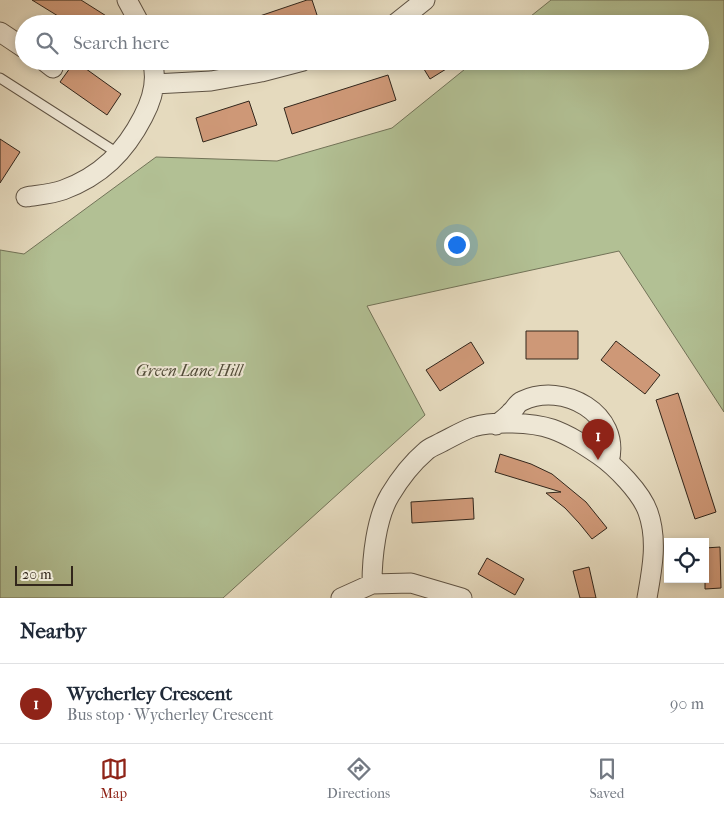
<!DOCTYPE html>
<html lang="en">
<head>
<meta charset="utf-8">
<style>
	body { margin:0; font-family:"IM FELL French Canon",serif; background:#f6f6f7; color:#1f2937 }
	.controls { position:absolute; right:15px; bottom:15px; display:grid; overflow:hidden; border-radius:0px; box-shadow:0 2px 8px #0003 }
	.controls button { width:45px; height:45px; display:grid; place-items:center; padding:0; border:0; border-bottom:1px solid #e0e1e3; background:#fff; color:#1f2937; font:25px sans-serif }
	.scale { position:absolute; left:15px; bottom:12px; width:58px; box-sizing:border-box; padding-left:5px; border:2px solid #32261b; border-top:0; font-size:14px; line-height:18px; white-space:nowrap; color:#32261b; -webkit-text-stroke:4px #eee7d5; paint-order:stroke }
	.you { position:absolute; left:456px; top:244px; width:18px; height:18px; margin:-12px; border:4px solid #fff; border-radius:50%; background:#1a73e8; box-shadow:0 0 0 8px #1a73e833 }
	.badge { display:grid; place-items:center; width:32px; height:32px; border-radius:50%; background:#8f2418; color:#fff; font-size:16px; font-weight:700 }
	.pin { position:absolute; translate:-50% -41px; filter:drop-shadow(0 1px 2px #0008) }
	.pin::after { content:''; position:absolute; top:26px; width:18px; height:15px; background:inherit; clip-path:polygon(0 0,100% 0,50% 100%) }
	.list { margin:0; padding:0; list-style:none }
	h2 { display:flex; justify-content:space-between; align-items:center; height:65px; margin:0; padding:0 20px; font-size:21px }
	h2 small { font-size:16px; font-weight:400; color:#747a83 }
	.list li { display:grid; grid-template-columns:32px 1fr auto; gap:15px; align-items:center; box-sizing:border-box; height:80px; padding:0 20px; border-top:1px solid #e0e1e3 }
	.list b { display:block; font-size:19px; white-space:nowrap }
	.list p { margin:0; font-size:16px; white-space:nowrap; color:#747a83 }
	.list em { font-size:16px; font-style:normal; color:#747a83 }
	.icon { flex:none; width:28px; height:28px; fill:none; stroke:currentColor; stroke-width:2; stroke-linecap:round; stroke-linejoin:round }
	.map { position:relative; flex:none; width:724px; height:598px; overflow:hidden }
	.search { position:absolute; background:#fff; box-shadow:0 2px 8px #0003; left:15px; right:15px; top:15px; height:55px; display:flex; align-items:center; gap:12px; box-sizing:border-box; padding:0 18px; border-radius:28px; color:#747a83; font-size:19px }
	.sheet { height:145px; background:#fff }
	nav { display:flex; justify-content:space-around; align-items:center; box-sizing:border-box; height:70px; border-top:1px solid #e0e1e3; background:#fff; font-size:14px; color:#747a83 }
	nav a { display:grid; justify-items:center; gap:2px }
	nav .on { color:#8f2418 }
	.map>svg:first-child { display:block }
</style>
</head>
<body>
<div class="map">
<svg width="724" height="598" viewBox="0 0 724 598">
	<rect width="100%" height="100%" fill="#e5dabe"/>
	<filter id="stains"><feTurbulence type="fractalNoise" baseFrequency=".004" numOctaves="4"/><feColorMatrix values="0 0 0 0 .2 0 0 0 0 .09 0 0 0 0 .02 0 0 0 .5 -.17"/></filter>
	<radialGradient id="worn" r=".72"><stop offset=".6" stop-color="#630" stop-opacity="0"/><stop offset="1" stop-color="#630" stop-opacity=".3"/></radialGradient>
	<path fill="#b2c094" stroke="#727358" d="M 551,0 L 724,0 L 724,412 L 619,251 L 367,306 L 425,415 L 223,598 L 0,598 L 0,250 L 24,254 L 156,157 L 277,161 L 392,128 L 475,61 L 700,61 L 700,24 L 521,24 Z"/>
	<path fill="#ce9877" stroke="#32261b" d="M 32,0 L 81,0 L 119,24 L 71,24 Z
		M 307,0 L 312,0 L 320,24 L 246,24 L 245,21 Z
		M 75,61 L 121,94 L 107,115 L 60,82 Z
		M 419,61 L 459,61 L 430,79 Z
		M 388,75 L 396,100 L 292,134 L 284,108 Z
		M 249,101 L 257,125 L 203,142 L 196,118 Z
		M 0,139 L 20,152 L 0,183 Z
		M 526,331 L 578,331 L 578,359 L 526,359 Z
		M 616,341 L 660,375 L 645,394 L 601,360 Z
		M 471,342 L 484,363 L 440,391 L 426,370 Z
		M 678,393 L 716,512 L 695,519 L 656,400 Z
		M 500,454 L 531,464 L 552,474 L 586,502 L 607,528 L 592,539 L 579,523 L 565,508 L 546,493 L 561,492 L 495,472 Z
		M 473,498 L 474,519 L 412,523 L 411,502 Z
		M 720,547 L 721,588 L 705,589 L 705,548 Z
		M 487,558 L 524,579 L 515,595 L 478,574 Z
		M 589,567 L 596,598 L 580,598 L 573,571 Z"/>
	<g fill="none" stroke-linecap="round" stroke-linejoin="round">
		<defs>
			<path id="service" d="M 0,78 L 119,154"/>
			<path id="minor" d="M 127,0 L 140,24
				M 395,24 L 425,0
				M 0,32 L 24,48
				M 44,61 L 53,68
				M 154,84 L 211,81 L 261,72 L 303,61
				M 26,197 C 38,195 52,194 63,190 C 101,176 125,152 143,117 C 152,100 158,80 152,61
				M 496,425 C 501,421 507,417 511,412 C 515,409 517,403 522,401 C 563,381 622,414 609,462
				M 372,584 C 372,558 376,518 390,495 C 399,480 412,463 426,451 C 430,447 437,445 442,442 C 452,437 462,431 473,427 C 493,421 532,422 552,429 C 569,435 584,445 599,455 C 615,466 641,492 648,512 C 658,540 652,570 647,598
				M 341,598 L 372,584 L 411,583 L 462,598"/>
		</defs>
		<use href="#service" stroke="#5f5344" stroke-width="11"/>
		<use href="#minor" stroke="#5f5344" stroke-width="21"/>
		<use href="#service" stroke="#eee7d5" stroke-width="9"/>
		<use href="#minor" stroke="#eee7d5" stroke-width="19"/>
	</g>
	<g text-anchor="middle" stroke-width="4" stroke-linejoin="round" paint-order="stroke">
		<g font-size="16" font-style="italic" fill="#524c39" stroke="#eee7d5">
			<text x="189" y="376">Green Lane Hill</text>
		</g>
	</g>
	<rect width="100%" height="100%" filter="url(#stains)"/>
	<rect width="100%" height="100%" fill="url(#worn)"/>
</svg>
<div class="controls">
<button><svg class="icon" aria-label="locate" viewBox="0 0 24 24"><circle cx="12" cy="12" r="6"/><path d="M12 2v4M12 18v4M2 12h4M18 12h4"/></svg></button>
</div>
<div class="scale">20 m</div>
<div class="you"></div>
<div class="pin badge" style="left:598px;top:460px">1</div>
<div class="search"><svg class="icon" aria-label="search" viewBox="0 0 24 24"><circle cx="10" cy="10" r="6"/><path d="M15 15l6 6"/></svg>Search here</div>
</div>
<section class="sheet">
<h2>Nearby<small></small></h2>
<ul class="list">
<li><span class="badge">1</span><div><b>Wycherley Crescent</b><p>Bus stop · Wycherley Crescent</p></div><em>90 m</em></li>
</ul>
</section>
<nav>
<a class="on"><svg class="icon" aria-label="map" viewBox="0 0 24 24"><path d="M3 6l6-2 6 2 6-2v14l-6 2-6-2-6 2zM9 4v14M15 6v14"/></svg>Map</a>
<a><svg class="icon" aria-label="directions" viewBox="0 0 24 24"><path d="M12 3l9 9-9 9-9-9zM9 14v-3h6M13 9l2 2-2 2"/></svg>Directions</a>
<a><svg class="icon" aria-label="saved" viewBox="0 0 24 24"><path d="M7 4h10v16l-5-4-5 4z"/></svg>Saved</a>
</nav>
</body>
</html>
